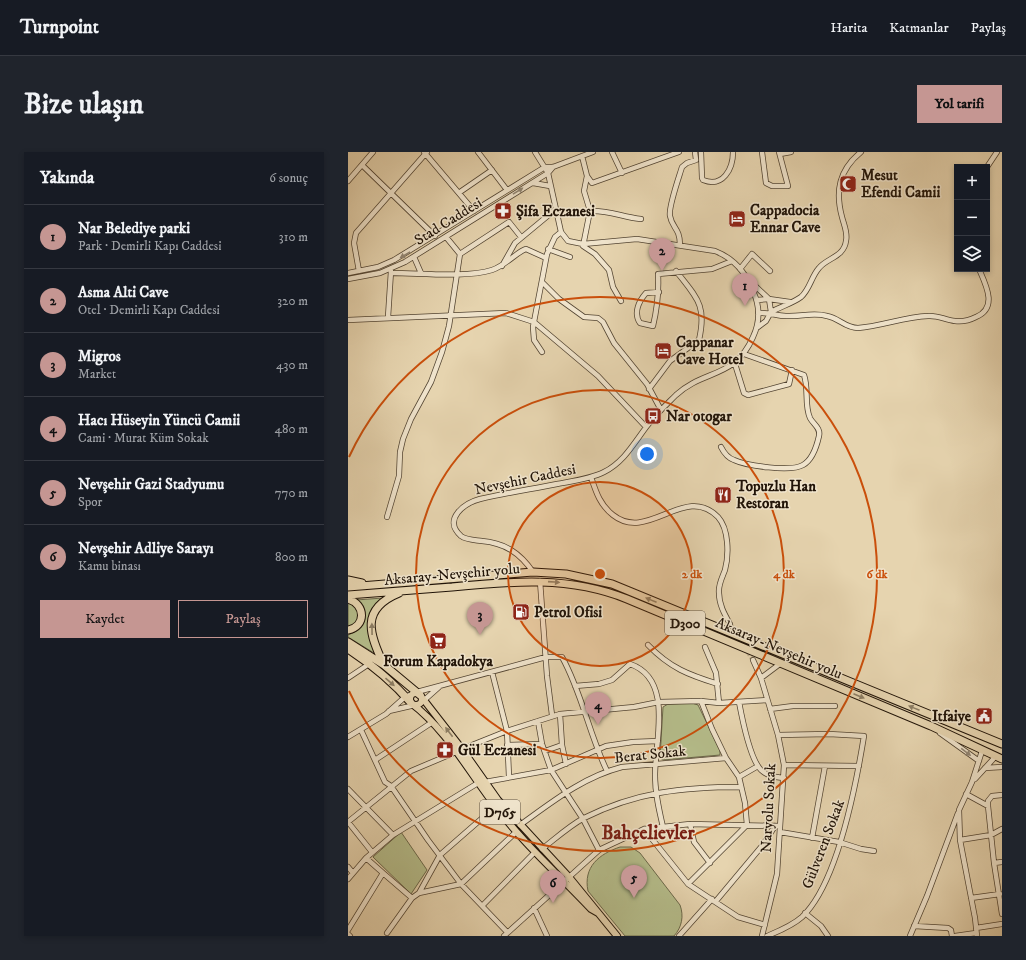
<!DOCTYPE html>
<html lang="tr">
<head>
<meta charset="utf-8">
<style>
	body { margin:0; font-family:"IM FELL DW Pica",serif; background:#20242c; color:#f1f3f6 }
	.controls { position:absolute; right:12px; top:12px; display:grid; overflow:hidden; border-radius:0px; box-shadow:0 2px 6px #0003 }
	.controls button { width:36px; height:36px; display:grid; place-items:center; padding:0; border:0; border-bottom:1px solid #363941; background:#171b24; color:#f1f3f6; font:20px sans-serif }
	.you { position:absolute; left:299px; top:302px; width:14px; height:14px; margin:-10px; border:3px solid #fff; border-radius:50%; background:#1a73e8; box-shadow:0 0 0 6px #1a73e833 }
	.badge { display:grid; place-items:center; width:26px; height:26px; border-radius:50%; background:#c59692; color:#111; font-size:13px; font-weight:700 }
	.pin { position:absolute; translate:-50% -33px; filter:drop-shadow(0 1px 2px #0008) }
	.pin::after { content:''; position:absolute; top:21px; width:14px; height:12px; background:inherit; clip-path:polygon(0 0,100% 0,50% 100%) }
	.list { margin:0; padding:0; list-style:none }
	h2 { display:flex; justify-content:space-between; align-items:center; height:52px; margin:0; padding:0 16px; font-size:17px }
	h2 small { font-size:13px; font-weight:400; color:#9ea1a6 }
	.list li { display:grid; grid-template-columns:26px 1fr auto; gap:12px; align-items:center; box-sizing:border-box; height:64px; padding:0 16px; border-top:1px solid #363941 }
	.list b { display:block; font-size:15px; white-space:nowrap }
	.list p { margin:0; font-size:13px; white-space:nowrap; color:#9ea1a6 }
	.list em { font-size:13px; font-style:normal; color:#9ea1a6 }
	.actions { display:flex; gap:8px; padding:12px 16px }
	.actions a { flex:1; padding:9px 0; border:1px solid #c59692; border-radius:0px; text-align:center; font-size:14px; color:#c59692 }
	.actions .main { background:#c59692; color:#111 }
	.icon { flex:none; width:22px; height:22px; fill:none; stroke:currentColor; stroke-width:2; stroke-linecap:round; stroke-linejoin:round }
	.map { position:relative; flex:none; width:654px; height:784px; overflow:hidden; border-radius:0px }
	header { display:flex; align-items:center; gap:24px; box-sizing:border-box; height:56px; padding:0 20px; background:#171b24; border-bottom:1px solid #363941 }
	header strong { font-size:19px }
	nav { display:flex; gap:22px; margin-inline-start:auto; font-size:14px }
	.intro { display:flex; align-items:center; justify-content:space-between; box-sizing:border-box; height:96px; padding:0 24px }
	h1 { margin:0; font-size:28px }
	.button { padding:10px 18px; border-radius:0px; background:#c59692; color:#111; font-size:14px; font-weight:700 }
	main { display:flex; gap:24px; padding:0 24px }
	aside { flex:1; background:#171b24; border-radius:0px; box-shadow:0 2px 6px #0003 }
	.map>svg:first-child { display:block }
</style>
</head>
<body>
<header>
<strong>Turnpoint</strong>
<nav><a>Harita</a><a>Katmanlar</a><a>Paylaş</a></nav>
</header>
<div class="intro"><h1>Bize ulaşın</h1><a class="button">Yol tarifi</a></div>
<main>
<aside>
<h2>Yakında<small>6 sonuç</small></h2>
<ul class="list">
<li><span class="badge">1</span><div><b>Nar Belediye parki</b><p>Park · Demirli Kapı Caddesi</p></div><em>310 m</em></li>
<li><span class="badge">2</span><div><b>Asma Alti Cave</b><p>Otel · Demirli Kapı Caddesi</p></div><em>320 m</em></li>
<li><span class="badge">3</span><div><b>Migros</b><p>Market</p></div><em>430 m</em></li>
<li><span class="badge">4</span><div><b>Hacı Hüseyin Yüncü Camii</b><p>Cami · Murat Küm Sokak</p></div><em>480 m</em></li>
<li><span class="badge">5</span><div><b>Nevşehir Gazi Stadyumu</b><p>Spor</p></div><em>770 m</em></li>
<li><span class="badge">6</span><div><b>Nevşehir Adliye Sarayı</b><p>Kamu binası</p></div><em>800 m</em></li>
</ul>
<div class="actions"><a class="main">Kaydet</a><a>Paylaş</a></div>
</aside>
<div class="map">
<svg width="654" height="784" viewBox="0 0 654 784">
	<rect width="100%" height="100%" fill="#e6d4af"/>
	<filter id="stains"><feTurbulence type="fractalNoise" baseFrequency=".005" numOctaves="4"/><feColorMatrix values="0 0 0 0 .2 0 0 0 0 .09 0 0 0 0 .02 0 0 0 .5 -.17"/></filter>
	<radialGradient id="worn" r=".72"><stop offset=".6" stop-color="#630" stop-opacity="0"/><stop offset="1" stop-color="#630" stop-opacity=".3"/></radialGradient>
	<path fill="#b5bd8b" stroke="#6b684a" d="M 35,446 C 22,463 21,481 26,501 L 0,485 L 0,483 L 7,480 L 12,474 L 8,448 Z
		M 0,450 L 10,456 L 11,467 L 3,475 L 0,476 Z
		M 344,551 L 350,553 L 372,598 L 372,603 L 315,608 L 312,606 L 315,555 L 320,552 Z
		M 53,680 L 79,718 L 63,742 L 25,705 Z
		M 272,695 L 283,695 L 292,701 L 332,753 C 336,764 334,775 326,784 L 277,784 L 240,739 C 235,715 251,702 272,695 Z"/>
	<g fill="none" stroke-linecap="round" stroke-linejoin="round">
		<path stroke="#bfae8e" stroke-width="4.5" stroke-dasharray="4.5 2" stroke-linecap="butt" d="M 382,472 L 405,508"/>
		<defs>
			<path id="minor" d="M 76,0 L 126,59
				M 130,0 L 159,38
				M 264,0 L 274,21
				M 353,0 L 354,26 L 355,28 C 375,36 385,17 385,0
				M 414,0 L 418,31 L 424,34 L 440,34 L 431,0
				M 432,2 L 443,0
				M 234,4 L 239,24 L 244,31 L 331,0
				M 14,13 L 87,84
				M 639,15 L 649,0
				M 239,24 L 236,39 L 242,59 L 235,94 L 247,102 L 261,118 L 265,135 L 273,149
				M 0,29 L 25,0
				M 185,31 L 202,34
				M 112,40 L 144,18
				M 242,59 C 261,58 274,65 293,67
				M 332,93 C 332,76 324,76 322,64 C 320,56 331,25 334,15 L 339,11 L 348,8 L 347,0
				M 200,97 L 222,105
				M 112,102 L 161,70 L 173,85
				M 66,105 L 73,121
				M 154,114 L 167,91 L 208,57
				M 392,117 L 404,102 L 422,119
				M 11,119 L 6,91 L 8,81 L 79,0
				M 0,121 L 30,115 L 46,108 L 197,15 L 205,15 L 245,0
				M 45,121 C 72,121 119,126 144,118 C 157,114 170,99 178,97 L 198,106
				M 0,127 L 32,121 L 57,110 L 200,21 L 205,15
				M 194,130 L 211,147 L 236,165 L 250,166 L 255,170 L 266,191 L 299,232 L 313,258
				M 403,130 L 421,147 L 423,160
				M 311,140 L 298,141 C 291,149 285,161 292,171 L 305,174 C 309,157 311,140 310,122 L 364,117 L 384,109
				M 409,148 L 421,147 L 442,150
				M 423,160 C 432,155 445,151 453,145 C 462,137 463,125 471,116 C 479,106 496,105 498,89 C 500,81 496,73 494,65 C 487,39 491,18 513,0
				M 410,161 C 422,160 428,164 438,164 C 452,165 465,160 479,164 C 491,166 497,176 510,176 C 534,174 556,165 580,164 C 590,163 597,168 607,169 C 614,170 622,168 628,165 C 650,156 638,133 631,117
				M 40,165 L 43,119
				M 0,168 L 158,161 L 186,170 L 250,224 L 298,275
				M 410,175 L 418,169 L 423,160
				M 194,200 L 186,188 L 185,175 L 199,102 L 207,85 L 213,80
				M 387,212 L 396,241 L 400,243 L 441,232 L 444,218
				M 301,237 L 322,209 L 351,188 C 359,153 349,146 328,119
				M 373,295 C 376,301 380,306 386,308 C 399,314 443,320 455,313 C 464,308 469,293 471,284 C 473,276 465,272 462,266 C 456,253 461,237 456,223 L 396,202
				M 243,325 C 248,340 252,353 265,363 C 300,391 337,331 370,365 C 381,377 381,403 377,418 C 374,426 370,433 371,441 C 371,453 377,463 382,472
				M 39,365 L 51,324 L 52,300 L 55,287 L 63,267 L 83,230 L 94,200 L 101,174 L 112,102 L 98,85
				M 185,420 C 172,401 157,391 134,389 C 127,388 118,388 113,384 C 94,367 117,351 132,347 C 158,341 184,337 209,332 C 225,329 242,327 256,320 C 276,310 286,291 299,274 C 307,263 318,253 328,243 C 356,217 387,227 405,185 C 412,170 412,154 405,139 C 398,121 385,106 367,99 L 289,87 L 235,92 L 220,89 L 213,80 L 200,21 L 187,0
				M 192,429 L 199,524 L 204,563
				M 300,493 C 322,516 341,523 370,532
				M 357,495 L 368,521 L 371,551
				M 405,508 L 413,526 L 430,583 L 436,613 L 429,722 L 414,784
				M 144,520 L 159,579 L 161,625
				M 0,526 L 21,512
				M 413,526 L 433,511
				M 227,534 L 251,532 L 264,528 L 282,512 C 326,527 307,589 307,623 C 307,641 311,658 315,675
				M 391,550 C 394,566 402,607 413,618 C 419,624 428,625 436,626
				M 73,551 L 91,535
				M 422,557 L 445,554 L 487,554
				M 41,559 L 67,553
				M 212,562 L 214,593 L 218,612
				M 190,569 L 194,592 L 203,618 L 235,667 L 251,698
				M 13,578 L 37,630 L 43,634 L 80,688 L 113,732 L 159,780
				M 592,581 L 631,609
				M 0,585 L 38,562 L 57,545 L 69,540 L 198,505 L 214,505 C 234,541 241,582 259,619
				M 159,593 L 194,592
				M 114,597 L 159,579 L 212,562 L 286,555 L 311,550 L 353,549 L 371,551 L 419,548
				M 197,599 L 214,593
				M 27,608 L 83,571
				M 436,613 L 511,614
				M 637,616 L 654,615
				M 391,625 L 410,614
				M 627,627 L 648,604
				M 137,630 L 203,618 L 258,594 L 285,590 L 310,589
				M 0,637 L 45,683
				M 618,642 L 640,654
				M 654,643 L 644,644 L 640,649 L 640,654 L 646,711 L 654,762
				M 0,670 L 63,619 L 108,600
				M 0,670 L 24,700
				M 342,672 L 346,690 L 362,711
				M 172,673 C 204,650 235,625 274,615 L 378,606
				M 296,677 L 340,732 L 390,765 L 417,773
				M 432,680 L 491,690 L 513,697 L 526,699
				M 464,686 L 477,614
				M 612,688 L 643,683 L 654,677
				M 194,697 C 207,687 221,674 236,666 C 288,640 335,635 393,635
				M 646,711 L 654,710
				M 0,715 L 5,721
				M 35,721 L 64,746
				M 0,727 L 18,706 L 45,683 L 130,631
				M 340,732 L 399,673 L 397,651 L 391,625 L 378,606 L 364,577 L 353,549
				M 71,741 L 113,732 L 168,680
				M 623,746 L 652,742
				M 368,749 L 414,694 L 427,674
				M 135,753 L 187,700
				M 186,756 L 199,784
				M 457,761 L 473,774 L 480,784
				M 566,774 L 600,776 L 603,778 L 604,784
				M 628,776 L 654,772
				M 0,778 L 35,721 L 18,706
				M 39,781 L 64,746 L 71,741 L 92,703 L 147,655
				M 0,782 L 2,784
				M 156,784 L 251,698 L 296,677 L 342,672 L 432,674
				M 331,784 L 364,747
				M 419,784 C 431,779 444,774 454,765 C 490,731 508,633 516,584 L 481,582 L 430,583
				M 562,784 L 579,744 L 610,661
				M 607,784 L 628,781
				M 629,784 L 627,766 L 612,688 L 611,658 L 624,630 L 634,599"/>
			<path id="major" d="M62 547a6 6 0 1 1 12 0a6 6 0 1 1-12 0Z
				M 72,543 L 114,597 L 150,648 L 221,725 L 269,784
				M 63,551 C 98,577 121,620 148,655 C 176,692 211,723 243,757 L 250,761"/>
			<path id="highway" d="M 0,428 L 14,431
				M 0,435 L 185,420 L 218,422 L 264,432 L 654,592
				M 0,443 C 35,440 69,438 104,435 C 164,429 222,424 279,447 L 583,574 L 654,607
				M 0,447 C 18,452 18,475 0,478
				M 0,490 L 36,513 L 72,543
				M 0,497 C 23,512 46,531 63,551
				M 36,513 C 21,482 12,457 51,441"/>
		</defs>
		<use href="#minor" stroke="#524432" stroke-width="6"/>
		<use href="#major" stroke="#211408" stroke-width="8"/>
		<use href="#highway" stroke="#211408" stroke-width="9"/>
		<use href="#minor" stroke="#efe3cb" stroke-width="4.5"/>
		<use href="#major" stroke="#e6d4af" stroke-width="6"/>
		<use href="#highway" stroke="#e6d4af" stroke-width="7"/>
	</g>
	<defs><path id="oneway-solid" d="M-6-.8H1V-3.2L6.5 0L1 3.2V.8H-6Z"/></defs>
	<g fill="#928673">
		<use href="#oneway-solid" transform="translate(170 39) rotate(-32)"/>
		<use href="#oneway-solid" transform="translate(57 103) rotate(149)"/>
		<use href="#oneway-solid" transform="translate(618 600) rotate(37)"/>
	</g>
	<g fill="#8d7e64">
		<use href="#oneway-solid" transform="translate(206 430) rotate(4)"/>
		<use href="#oneway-solid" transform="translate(303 448) rotate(-158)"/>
		<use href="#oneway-solid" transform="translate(24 477) rotate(-91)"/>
		<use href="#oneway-solid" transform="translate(42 530) rotate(41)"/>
		<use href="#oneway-solid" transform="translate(511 544) rotate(23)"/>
		<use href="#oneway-solid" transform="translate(566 556) rotate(-158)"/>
		<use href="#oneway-solid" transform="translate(101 580) rotate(-127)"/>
	</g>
	<circle cx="252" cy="422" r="92" fill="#ca4f0b" fill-opacity=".12"/>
	<g fill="none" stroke="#ca4f0b" stroke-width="2">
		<circle cx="252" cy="422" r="92"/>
		<circle cx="252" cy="422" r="184"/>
		<path d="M1 305A277 277 0 1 1 1 539"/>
	</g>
	<defs>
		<symbol id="mosque-square" viewBox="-11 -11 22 22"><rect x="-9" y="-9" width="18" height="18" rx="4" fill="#8f2418" stroke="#efe3cb"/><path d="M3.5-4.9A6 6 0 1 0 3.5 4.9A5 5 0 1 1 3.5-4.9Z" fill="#fff"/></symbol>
		<symbol id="pharmacy-square" viewBox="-11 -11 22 22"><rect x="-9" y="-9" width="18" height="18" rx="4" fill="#8f2418" stroke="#efe3cb"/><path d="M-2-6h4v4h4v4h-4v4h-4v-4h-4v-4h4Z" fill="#fff"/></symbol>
		<symbol id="hotel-square" viewBox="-11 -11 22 22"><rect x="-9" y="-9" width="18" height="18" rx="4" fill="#8f2418" stroke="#efe3cb"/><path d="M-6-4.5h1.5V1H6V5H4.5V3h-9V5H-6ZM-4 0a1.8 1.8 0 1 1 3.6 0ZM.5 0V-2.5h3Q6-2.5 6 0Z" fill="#fff"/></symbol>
		<symbol id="bus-square" viewBox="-11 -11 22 22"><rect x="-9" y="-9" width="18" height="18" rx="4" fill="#8f2418" stroke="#efe3cb"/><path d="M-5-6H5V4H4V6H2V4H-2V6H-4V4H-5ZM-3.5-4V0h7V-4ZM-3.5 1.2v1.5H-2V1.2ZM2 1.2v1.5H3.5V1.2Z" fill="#fff"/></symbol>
		<symbol id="restaurant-square" viewBox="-11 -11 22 22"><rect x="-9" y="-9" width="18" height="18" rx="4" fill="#8f2418" stroke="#efe3cb"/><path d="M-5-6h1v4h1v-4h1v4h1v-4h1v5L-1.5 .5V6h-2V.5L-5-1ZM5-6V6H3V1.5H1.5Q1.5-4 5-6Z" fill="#fff"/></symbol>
		<symbol id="fuel-square" viewBox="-11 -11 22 22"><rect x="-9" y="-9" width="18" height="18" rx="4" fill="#8f2418" stroke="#efe3cb"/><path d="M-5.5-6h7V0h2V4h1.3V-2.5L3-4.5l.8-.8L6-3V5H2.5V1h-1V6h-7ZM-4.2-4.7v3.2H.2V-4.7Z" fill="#fff"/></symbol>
		<symbol id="supermarket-square" viewBox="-11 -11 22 22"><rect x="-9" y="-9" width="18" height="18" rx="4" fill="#8f2418" stroke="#efe3cb"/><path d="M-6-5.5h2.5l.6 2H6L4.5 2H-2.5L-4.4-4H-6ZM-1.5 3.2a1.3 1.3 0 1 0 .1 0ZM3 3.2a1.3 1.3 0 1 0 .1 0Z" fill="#fff"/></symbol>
		<symbol id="civic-square" viewBox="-11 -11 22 22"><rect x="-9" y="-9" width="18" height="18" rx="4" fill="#8f2418" stroke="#efe3cb"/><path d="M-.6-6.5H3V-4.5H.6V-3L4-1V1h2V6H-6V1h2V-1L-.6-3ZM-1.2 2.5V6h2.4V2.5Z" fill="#fff"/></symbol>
	</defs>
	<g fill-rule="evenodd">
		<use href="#mosque-square" x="490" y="22" width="20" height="20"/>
		<use href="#pharmacy-square" x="145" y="49" width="20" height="20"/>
		<use href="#hotel-square" x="379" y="57" width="20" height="20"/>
		<use href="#hotel-square" x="305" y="189" width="20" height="20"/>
		<use href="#bus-square" x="295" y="254" width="20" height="20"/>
		<use href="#restaurant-square" x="365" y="333" width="20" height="20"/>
		<use href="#fuel-square" x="163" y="450" width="20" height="20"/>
		<use href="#supermarket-square" x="80" y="479" width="20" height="20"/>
		<use href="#civic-square" x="626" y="554" width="20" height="20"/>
		<use href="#pharmacy-square" x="87" y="588" width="20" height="20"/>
	</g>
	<g text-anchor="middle" stroke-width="3" stroke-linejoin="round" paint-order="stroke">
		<g fill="#efe3cb" stroke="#5f5242" stroke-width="1">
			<rect x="317" y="459" width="40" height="24" rx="3"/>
			<rect x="132" y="648" width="40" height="24" rx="3"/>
		</g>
		<g font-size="14" font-weight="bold" fill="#211408">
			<text x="337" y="476">D300</text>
			<text x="152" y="665">D765</text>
		</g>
		<g font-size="15" font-weight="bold" fill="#211408" stroke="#efe3cb" text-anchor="start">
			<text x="513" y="28">Mesut<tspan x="513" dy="17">Efendi Camii</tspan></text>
			<text x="402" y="63">Cappadocia<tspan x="402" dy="17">Ennar Cave</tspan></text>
			<text x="168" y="64">Şifa Eczanesi</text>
			<text x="328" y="195">Cappanar<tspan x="328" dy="17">Cave Hotel</tspan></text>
			<text x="318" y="269">Nar otogar</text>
			<text x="388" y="339">Topuzlu Han<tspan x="388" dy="17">Restoran</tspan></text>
			<text x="186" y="465">Petrol Ofisi</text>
			<text x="90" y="514" text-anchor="middle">Forum Kapadokya</text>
			<text x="623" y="569" text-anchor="end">Itfaiye</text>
			<text x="110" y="603">Gül Eczanesi</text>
		</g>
		<g font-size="15" fill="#211408" stroke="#efe3cb">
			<text transform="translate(100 69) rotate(-32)" y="5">Stad Caddesi</text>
			<text transform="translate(177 327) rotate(-12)" y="5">Nevşehir Caddesi</text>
			<text transform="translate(104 422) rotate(-5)" y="5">Aksaray-Nevşehir yolu</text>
			<text transform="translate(431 496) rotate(23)" y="5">Aksaray-Nevşehir yolu</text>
			<text transform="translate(302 602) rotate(-6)" y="5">Berat Sokak</text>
			<text transform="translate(420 656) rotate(-87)" y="5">Naryolu Sokak</text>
			<text transform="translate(475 692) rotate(-69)" y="5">Gülveren Sokak</text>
		</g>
		<g font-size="19" font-weight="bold" fill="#7a1f14" stroke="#efe3cb">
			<text x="300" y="687">Bahçelievler</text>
		</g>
	</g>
	<circle cx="252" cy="422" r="6" fill="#ca4f0b" stroke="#efe3cb" stroke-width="2"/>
	<g font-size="12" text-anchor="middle" font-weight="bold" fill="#ca4f0b" stroke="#efe3cb" stroke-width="3" stroke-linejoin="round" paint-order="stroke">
		<text x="344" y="426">2 dk</text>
		<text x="436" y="426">4 dk</text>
		<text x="529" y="426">6 dk</text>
	</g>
	<rect width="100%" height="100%" filter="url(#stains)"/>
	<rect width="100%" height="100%" fill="url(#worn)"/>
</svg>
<div class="controls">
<button>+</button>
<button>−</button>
<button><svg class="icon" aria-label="layers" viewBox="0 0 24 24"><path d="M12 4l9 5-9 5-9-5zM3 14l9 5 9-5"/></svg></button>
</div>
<div class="you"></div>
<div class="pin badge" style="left:397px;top:154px">1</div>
<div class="pin badge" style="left:314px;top:119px">2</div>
<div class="pin badge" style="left:132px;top:483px">3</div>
<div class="pin badge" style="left:250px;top:573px">4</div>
<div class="pin badge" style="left:286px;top:746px">5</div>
<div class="pin badge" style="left:205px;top:751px">6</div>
</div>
</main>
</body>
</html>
